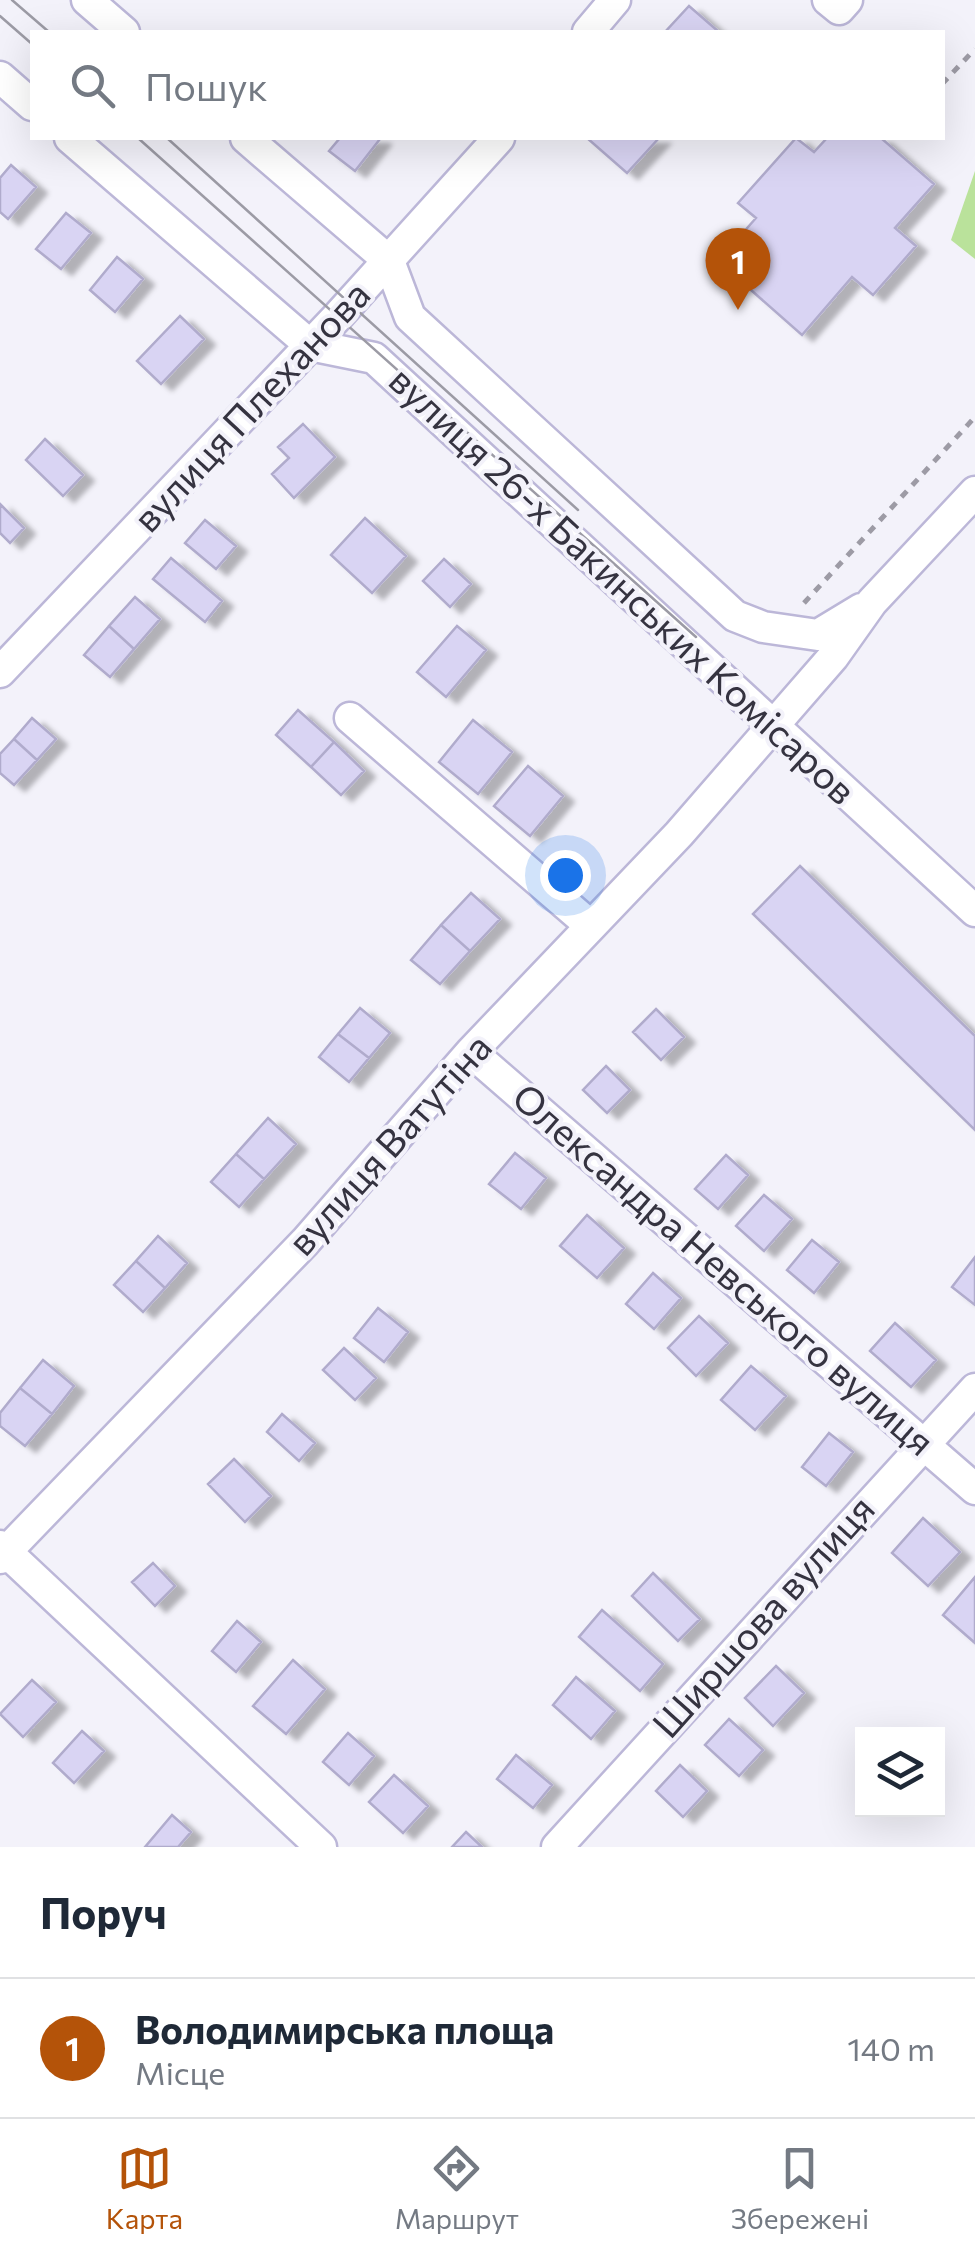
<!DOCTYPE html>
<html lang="uk">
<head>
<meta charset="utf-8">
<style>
	body { margin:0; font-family:Commissioner,sans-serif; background:#f6f6f7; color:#1f2937 }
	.controls { position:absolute; right:30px; bottom:30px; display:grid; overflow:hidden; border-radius:0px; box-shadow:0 10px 40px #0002 }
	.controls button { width:90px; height:90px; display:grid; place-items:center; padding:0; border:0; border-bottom:2px solid #e0e1e3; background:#fff; color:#1f2937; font:50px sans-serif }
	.you { position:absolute; left:565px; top:875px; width:35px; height:35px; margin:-25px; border:8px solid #fff; border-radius:50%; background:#1a73e8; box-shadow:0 0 0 15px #1a73e833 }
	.badge { display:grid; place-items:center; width:65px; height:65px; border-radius:50%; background:#b45309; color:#fff; font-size:32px; font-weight:700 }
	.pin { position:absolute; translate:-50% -82px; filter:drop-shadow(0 2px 5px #0008) }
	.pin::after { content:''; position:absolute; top:52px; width:35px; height:30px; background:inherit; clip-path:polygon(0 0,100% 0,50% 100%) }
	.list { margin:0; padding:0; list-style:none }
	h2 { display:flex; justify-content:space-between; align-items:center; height:130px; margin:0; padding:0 40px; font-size:42px }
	h2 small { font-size:32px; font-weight:400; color:#747a83 }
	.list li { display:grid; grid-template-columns:65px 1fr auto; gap:30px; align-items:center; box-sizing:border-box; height:140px; padding:0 40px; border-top:2px solid #e0e1e3 }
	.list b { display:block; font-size:38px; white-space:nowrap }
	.list p { margin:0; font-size:32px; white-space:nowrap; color:#747a83 }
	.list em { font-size:32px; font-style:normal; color:#747a83 }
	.icon { flex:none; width:55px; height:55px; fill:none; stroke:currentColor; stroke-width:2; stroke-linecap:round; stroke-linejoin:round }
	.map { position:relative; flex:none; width:975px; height:1847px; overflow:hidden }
	.search { position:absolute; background:#fff; box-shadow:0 10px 40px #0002; left:30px; right:30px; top:30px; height:110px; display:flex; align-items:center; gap:25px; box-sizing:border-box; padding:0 35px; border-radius:0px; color:#747a83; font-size:38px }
	.sheet { height:270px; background:#fff }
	nav { display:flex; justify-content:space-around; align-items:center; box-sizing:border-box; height:140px; border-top:2px solid #e0e1e3; background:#fff; font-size:28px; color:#747a83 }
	nav a { display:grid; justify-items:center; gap:5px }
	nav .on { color:#b45309 }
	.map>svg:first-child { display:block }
</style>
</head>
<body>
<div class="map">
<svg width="975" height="1847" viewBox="0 0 975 1847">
	<defs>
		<filter id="shadow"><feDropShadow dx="11" dy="6" stdDeviation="2.5" flood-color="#0004"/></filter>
	</defs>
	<rect width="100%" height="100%" fill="#f3f2fa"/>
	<path fill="#bae29b" d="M 975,171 L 975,259 L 951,240 Z"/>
	<path fill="#d9d4f3" stroke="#b0abcc" stroke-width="2.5" filter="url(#shadow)" d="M 689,6 L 719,32 L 665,32 Z
		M 340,138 L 378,138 L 380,139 L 355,171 L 329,151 Z
		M 587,138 L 659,138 L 627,173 Z
		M 796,138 L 814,152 L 827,138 L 881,138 L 934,184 L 895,228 L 916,246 L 873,295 L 852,277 L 802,335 L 718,261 L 756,218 L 738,203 Z
		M 11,165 L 36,187 L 8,219 L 0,212 L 0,178 Z
		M 66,213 L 91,233 L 61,269 L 36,249 Z
		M 117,257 L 143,279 L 115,312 L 90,290 Z
		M 180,316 L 204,339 L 161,384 L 137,361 Z
		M 303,424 L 335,457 L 294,498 L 272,474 L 289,458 L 278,447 Z
		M 45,439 L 83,475 L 63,496 L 26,460 Z
		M 0,504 L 24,528 L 10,543 L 0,533 Z
		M 365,518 L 406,556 L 372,593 L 331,555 Z
		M 205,520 L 236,546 L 216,569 L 185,543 Z
		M 171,558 L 222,601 L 205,622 L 153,579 Z
		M 444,559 L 471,584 L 450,607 L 423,581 Z
		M 135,597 L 160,619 L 134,649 L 109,626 Z
		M 109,626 L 134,649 L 110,677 L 84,655 Z
		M 457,626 L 486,650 L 446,697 L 417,672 Z
		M 298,710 L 334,742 L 311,767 L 276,735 Z
		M 32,718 L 56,739 L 37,760 L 14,739 Z
		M 473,720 L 512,752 L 478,794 L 439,762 Z
		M 14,739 L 37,760 L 14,785 L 0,773 L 0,754 Z
		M 334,742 L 364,771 L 341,795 L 311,767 Z
		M 528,766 L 563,796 L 530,836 L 494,806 Z
		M 800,866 L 975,1036 L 975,1130 L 753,914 Z
		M 471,893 L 500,919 L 470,951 L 441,925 Z
		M 441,925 L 470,951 L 440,984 L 411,960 Z
		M 360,1008 L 390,1033 L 369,1058 L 338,1034 Z
		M 656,1009 L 684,1037 L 661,1060 L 633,1032 Z
		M 338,1034 L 369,1058 L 349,1082 L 319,1057 Z
		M 606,1066 L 630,1090 L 607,1113 L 583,1090 Z
		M 268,1118 L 296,1144 L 264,1179 L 236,1154 Z
		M 515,1153 L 546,1178 L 521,1209 L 489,1184 Z
		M 236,1154 L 264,1179 L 239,1207 L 211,1182 Z
		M 726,1155 L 748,1175 L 718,1209 L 695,1189 Z
		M 764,1195 L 792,1219 L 764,1251 L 736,1226 Z
		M 587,1215 L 624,1248 L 597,1278 L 560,1246 Z
		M 158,1236 L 187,1263 L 165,1288 L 136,1261 Z
		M 812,1240 L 839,1262 L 814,1293 L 787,1270 Z
		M 975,1257 L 975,1305 L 952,1287 Z
		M 136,1261 L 165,1288 L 143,1312 L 114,1285 Z
		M 653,1273 L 681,1298 L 654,1329 L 626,1304 Z
		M 378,1308 L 408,1332 L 384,1362 L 354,1338 Z
		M 699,1316 L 728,1343 L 696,1376 L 668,1348 Z
		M 895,1323 L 936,1360 L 911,1387 L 870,1351 Z
		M 344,1348 L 376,1378 L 355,1400 L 323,1370 Z
		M 43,1360 L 74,1386 L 52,1414 L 20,1388 Z
		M 751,1366 L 786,1396 L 755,1430 L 721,1400 Z
		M 20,1388 L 52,1414 L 25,1446 L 0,1426 L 0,1413 Z
		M 282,1414 L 315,1443 L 299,1461 L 267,1432 Z
		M 829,1433 L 853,1452 L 826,1486 L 802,1467 Z
		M 234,1459 L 271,1496 L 245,1522 L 208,1484 Z
		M 923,1518 L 960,1552 L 928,1586 L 892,1553 Z
		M 153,1563 L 175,1586 L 155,1606 L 132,1582 Z
		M 653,1573 L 700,1619 L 678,1641 L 632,1596 Z
		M 975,1577 L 975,1643 L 943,1615 Z
		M 602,1610 L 663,1664 L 640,1691 L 579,1637 Z
		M 237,1621 L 261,1642 L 236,1672 L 212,1651 Z
		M 293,1660 L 325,1689 L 286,1734 L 253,1706 Z
		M 776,1666 L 804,1693 L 773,1726 L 745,1698 Z
		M 576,1677 L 615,1711 L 591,1739 L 553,1705 Z
		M 32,1680 L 56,1702 L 23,1737 L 0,1714 Z
		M 729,1719 L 763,1750 L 739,1776 L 705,1745 Z
		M 82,1731 L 104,1751 L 74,1783 L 53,1763 Z
		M 348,1733 L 374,1756 L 349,1785 L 323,1762 Z
		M 516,1755 L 552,1785 L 533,1808 L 497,1779 Z
		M 680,1765 L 707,1791 L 683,1817 L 656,1791 Z
		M 394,1775 L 428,1806 L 403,1833 L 369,1802 Z
		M 172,1815 L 191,1832 L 178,1847 L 145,1847 Z
		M 466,1832 L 482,1847 L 452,1847 Z"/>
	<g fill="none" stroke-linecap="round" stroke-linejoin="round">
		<defs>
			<path id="minor" d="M 87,0 L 124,32
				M 828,0 L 839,9 L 847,0
				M 588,32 L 615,0
				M 0,77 L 32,105
				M 70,138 L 310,345 L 374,358 L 975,911
				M 246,138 L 389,261 L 410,317 L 735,616 L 763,627 L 818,635 L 861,609
				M 0,672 L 339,315 L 499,138
				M 350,718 L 591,926
				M 471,1052 L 975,1489
				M 0,1546 L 321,1847
				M 0,1558 L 305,1242 L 471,1052 L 679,834 L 833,657 L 872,602 L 975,492
				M 557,1847 L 975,1389"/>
		</defs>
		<use href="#minor" stroke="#bcb7d8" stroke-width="35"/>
		<path stroke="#9d9ba5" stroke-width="5" stroke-dasharray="8 8" stroke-linecap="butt" d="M 942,84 L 975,49
			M 804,603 L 975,417"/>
		<use href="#minor" stroke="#fff" stroke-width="30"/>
		<path stroke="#9c9ba5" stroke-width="2.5" d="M 12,0 L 49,32
			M 0,16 L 32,44
			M 138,138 L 696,637
			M 167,138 L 578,510"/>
	</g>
	<g text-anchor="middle" stroke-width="8" stroke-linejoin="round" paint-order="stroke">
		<g font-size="38" fill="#353340" stroke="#f3f2fa">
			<text transform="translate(252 407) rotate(-47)" y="13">вулиця Плеханова</text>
			<text transform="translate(622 586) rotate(43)" y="13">вулиця 26-х Бакинських Комісаров</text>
			<text transform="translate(390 1145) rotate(-48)" y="13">вулиця Ватутіна</text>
			<text transform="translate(723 1270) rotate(41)" y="13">Олександра Невського вулиця</text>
			<text transform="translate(764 1617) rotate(-48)" y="13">Ширшова вулиця</text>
		</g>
	</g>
</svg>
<div class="controls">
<button><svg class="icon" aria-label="layers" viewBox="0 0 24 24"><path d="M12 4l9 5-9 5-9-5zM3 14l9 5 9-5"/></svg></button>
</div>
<div class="you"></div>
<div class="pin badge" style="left:738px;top:310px">1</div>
<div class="search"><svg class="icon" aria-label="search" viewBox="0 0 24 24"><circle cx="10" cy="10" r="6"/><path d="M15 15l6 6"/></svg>Пошук</div>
</div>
<section class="sheet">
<h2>Поруч<small></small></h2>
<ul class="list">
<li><span class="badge">1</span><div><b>Володимирська площа</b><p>Місце</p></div><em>140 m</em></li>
</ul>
</section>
<nav>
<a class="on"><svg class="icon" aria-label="map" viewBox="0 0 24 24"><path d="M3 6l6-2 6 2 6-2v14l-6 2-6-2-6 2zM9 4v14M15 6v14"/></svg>Карта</a>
<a><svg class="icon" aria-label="directions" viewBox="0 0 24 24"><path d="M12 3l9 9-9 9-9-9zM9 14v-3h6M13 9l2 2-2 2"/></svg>Маршрут</a>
<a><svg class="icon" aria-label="saved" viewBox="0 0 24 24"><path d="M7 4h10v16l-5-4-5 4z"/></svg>Збережені</a>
</nav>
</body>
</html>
